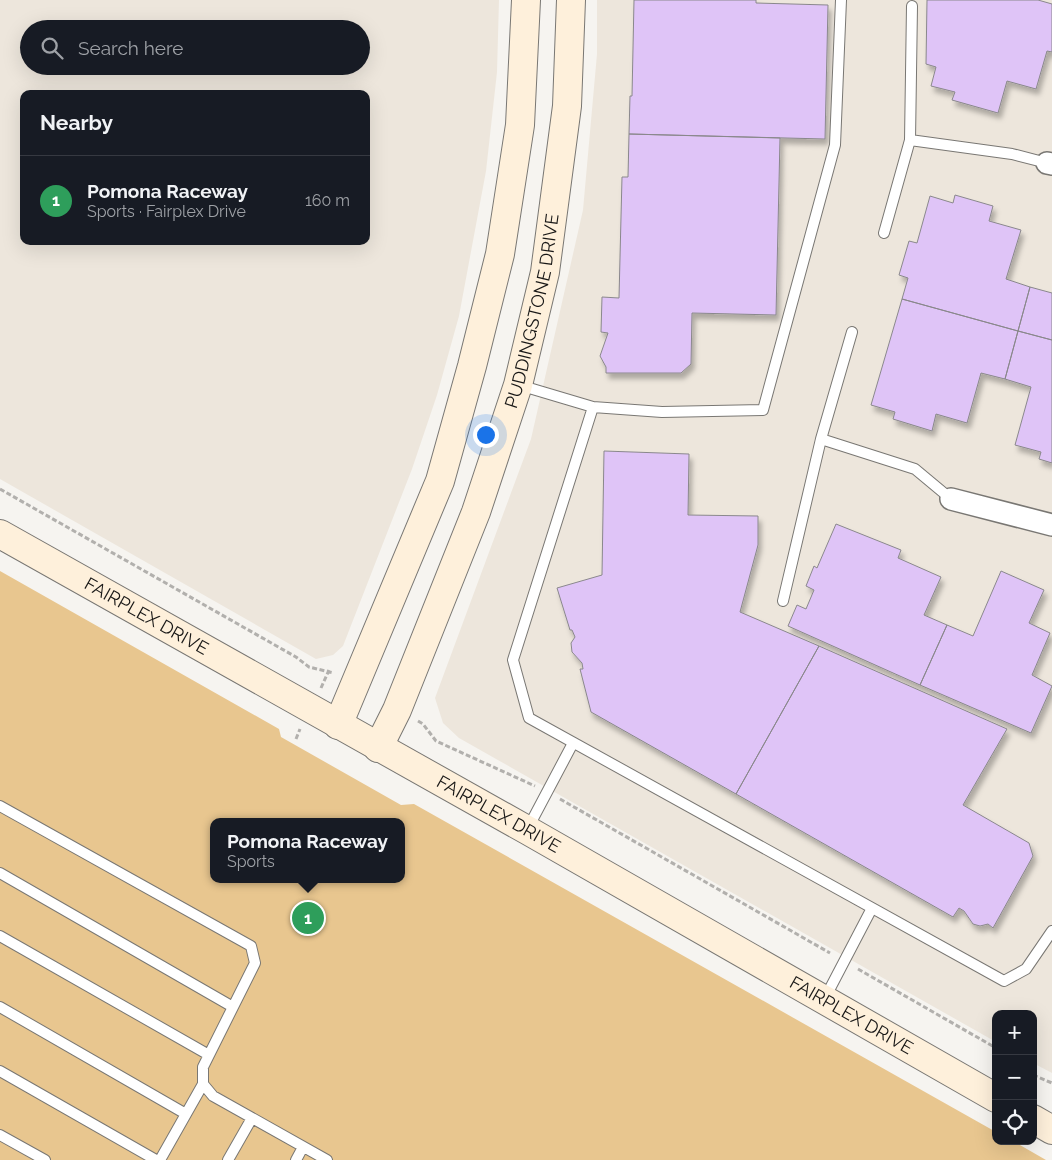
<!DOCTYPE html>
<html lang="en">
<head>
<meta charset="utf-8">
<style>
	body { margin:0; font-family:Raleway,sans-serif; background:#20242c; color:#f1f3f6 }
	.controls { position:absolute; right:15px; bottom:15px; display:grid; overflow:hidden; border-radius:10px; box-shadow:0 5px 20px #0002 }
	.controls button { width:45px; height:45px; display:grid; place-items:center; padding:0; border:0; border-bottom:1px solid #363941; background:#171b24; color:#f1f3f6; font:25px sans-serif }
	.you { position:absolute; left:485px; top:434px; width:18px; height:18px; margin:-12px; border:4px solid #fff; border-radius:50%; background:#1a73e8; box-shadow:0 0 0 8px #1a73e833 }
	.badge { display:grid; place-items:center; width:32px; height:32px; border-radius:50%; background:#0f766e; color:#fff; font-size:16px; font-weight:700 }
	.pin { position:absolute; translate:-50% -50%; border:2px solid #fff; box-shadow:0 1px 5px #0006 }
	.popup { position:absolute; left:210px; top:818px; width:195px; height:65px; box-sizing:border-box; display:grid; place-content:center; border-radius:10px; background:#171b24; filter:drop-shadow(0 1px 4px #0005); font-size:16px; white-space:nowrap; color:#9ea1a6 }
	.popup b { font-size:19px; color:#f1f3f6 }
	.popup::after { content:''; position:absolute; left:50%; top:100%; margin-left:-10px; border:10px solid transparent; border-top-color:#171b24 }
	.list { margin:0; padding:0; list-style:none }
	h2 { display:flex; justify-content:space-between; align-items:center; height:65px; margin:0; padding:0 20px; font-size:21px }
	h2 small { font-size:16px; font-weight:400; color:#9ea1a6 }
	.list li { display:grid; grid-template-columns:32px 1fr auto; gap:15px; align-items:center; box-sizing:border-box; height:90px; padding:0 20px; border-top:1px solid #363941 }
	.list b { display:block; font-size:19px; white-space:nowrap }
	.list p { margin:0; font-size:16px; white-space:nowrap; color:#9ea1a6 }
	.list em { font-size:16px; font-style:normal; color:#9ea1a6 }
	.icon { flex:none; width:28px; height:28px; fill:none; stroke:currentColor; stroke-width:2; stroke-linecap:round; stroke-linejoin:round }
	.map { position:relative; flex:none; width:1052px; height:1160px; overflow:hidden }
	.search { position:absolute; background:#171b24; box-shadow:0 5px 20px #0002; left:20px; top:20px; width:350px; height:55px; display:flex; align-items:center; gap:12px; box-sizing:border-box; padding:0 18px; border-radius:28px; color:#9ea1a6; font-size:19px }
	.panel { position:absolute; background:#171b24; box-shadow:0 5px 20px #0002; left:20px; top:90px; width:350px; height:155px; border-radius:10px }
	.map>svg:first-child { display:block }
</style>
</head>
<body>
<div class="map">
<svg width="1052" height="1160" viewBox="0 0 1052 1160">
	<defs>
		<filter id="shadow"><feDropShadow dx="3" dy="5.5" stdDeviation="2.5" flood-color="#0004"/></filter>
	</defs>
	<rect width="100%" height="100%" fill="#f6f4f0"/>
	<path fill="#ede6dc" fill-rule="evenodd" d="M 0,0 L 499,0 L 497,72 L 486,171 L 459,316 L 437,395 L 412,469 L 343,646 L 333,655 L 316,659 L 0,479 ZM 29,29 L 361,29 L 361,66 L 29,66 ZM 24,94 L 366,94 L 366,241 L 24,241 Z
		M 597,0 L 1052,0 L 1052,1073 L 1033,1063 L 1033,1014 L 996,1014 L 996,1042 L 459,738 L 443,723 L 435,698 L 531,439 L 583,210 L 597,54 Z"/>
	<path fill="#e8c68f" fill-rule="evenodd" d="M 0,571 L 279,729 L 281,737 L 401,805 L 414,804 L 996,1132 L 996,1141 L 1013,1141 L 1046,1160 L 0,1160 ZM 214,822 L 402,822 L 402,879 L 214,879 Z"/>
	<path fill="#dfc4f7" stroke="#8a888c" filter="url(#shadow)" d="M 634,0 L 756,0 L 756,3 L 828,5 L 825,139 L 629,134 L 630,96 L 632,96 Z
		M 927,0 L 1038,0 L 1052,4 L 1052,52 L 1047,51 L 1036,89 L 1007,81 L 998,113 L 952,100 L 955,92 L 931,86 L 936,67 L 926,64 Z
		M 629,134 L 780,138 L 776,315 L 692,313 L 691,364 L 681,373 L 606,373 L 606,367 L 600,356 L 608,333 L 601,332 L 602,297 L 619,298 L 622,177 L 628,177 Z
		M 955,195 L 993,206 L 989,221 L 1021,230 L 1006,279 L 1030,287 L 1018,331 L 902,299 L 908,278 L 899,275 L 909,241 L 917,243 L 930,196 L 953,203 Z
		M 1030,287 L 1052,293 L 1052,340 L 1018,331 Z
		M 902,299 L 1018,331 L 1005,379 L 981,373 L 967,423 L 936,414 L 932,431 L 893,419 L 895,412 L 871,405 Z
		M 1018,331 L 1052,340 L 1052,463 L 1039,459 L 1041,452 L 1015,445 L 1031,387 L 1005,379 Z
		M 604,451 L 689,454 L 688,515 L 758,516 L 758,545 L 740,612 L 819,646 L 736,794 L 591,712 L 580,669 L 583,669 L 582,663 L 572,652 L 571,643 L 575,637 L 572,630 L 570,630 L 557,588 L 602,575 Z
		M 836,524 L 901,550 L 898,558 L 941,577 L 924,615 L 947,625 L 920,685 L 788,626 L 797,605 L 806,609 L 814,590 L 806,586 L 814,566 L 817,568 Z
		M 1001,571 L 1044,590 L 1029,623 L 1050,633 L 1032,675 L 1052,686 L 1031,733 L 920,685 L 947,625 L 973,636 Z
		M 819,646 L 1007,729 L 963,805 L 1029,843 L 1033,856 L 993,928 L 988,924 L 980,926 L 973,924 L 964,911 L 959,908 L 953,917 L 736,794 Z"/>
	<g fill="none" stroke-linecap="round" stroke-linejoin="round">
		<defs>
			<path id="lane" d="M 841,0 L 835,145 L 763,410 L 662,412 L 593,407 L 513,660 L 529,718 L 1004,981 L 1026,969 L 1052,931
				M 910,140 L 1012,154 L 1047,163
				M 884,233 L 910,140 L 912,6
				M 519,385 L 593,407
				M 821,439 L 852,332
				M 783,601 L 821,439 L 915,469 L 951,499
				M 0,806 L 251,946 L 255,963 L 203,1067 L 203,1084 L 213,1096 L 327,1160
				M 528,828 L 573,743
				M 0,873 L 233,1007
				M 0,936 L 209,1055
				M 825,998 L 872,908
				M 0,1007 L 186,1114
				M 0,1071 L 156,1160
				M 0,1135 L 45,1160
				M 160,1160 L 203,1084
				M 228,1160 L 252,1118
				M 296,1160 L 303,1147"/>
			<path id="street" d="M 1047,163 L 1052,164
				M 951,499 L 1052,525"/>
			<g id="secondary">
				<path id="s1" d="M 0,534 L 527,830 L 996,1098"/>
				<path d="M 338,725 L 440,481 L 472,366 L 500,254 L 520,125 L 526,0"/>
				<path id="s2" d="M 378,748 L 397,710 L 476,512 L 518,385 L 545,272 L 567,106 L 571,0"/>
				<path d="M 1033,1119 L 1052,1130"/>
			</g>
		</defs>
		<use href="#lane" stroke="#797773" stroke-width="12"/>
		<use href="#street" stroke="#797773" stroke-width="24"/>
		<use href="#secondary" stroke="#797773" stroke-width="30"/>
		<path stroke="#b2b0ad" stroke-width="3" stroke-dasharray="5 2.5" stroke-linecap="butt" d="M 0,489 L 296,657 L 309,667 L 334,673
			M 321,688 L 329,670
			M 418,721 L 423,724 L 436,741 L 535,786
			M 296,739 L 300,729
			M 560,799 L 830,953
			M 858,969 L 996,1048
			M 1033,1075 L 1052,1083"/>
		<use href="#lane" stroke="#fff" stroke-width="10"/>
		<use href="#street" stroke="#fff" stroke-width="21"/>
		<use href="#secondary" stroke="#fef0db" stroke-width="28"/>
	</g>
	<g text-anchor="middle" stroke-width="4.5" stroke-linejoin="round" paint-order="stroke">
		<g font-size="18" fill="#181716" stroke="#fff">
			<text dy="6" stroke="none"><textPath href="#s2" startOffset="465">PUDDINGSTONE DRIVE</textPath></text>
			<text dy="6" stroke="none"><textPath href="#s1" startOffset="168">FAIRPLEX DRIVE</textPath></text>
			<text dy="6" stroke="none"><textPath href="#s1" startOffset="572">FAIRPLEX DRIVE</textPath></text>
			<text dy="6" stroke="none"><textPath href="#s1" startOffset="978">FAIRPLEX DRIVE</textPath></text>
		</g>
	</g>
</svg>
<div class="controls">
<button>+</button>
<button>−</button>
<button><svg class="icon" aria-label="locate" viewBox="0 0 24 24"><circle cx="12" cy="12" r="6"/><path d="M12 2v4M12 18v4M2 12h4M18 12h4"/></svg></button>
</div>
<div class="you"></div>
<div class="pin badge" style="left:308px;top:918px;background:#2e9e5b">1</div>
<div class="popup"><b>Pomona Raceway</b>Sports</div>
<div class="search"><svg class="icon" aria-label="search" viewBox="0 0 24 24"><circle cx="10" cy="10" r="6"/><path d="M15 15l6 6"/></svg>Search here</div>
<section class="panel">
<h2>Nearby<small></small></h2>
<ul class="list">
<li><span class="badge" style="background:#2e9e5b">1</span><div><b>Pomona Raceway</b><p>Sports · Fairplex Drive</p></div><em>160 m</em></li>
</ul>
</section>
</div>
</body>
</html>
